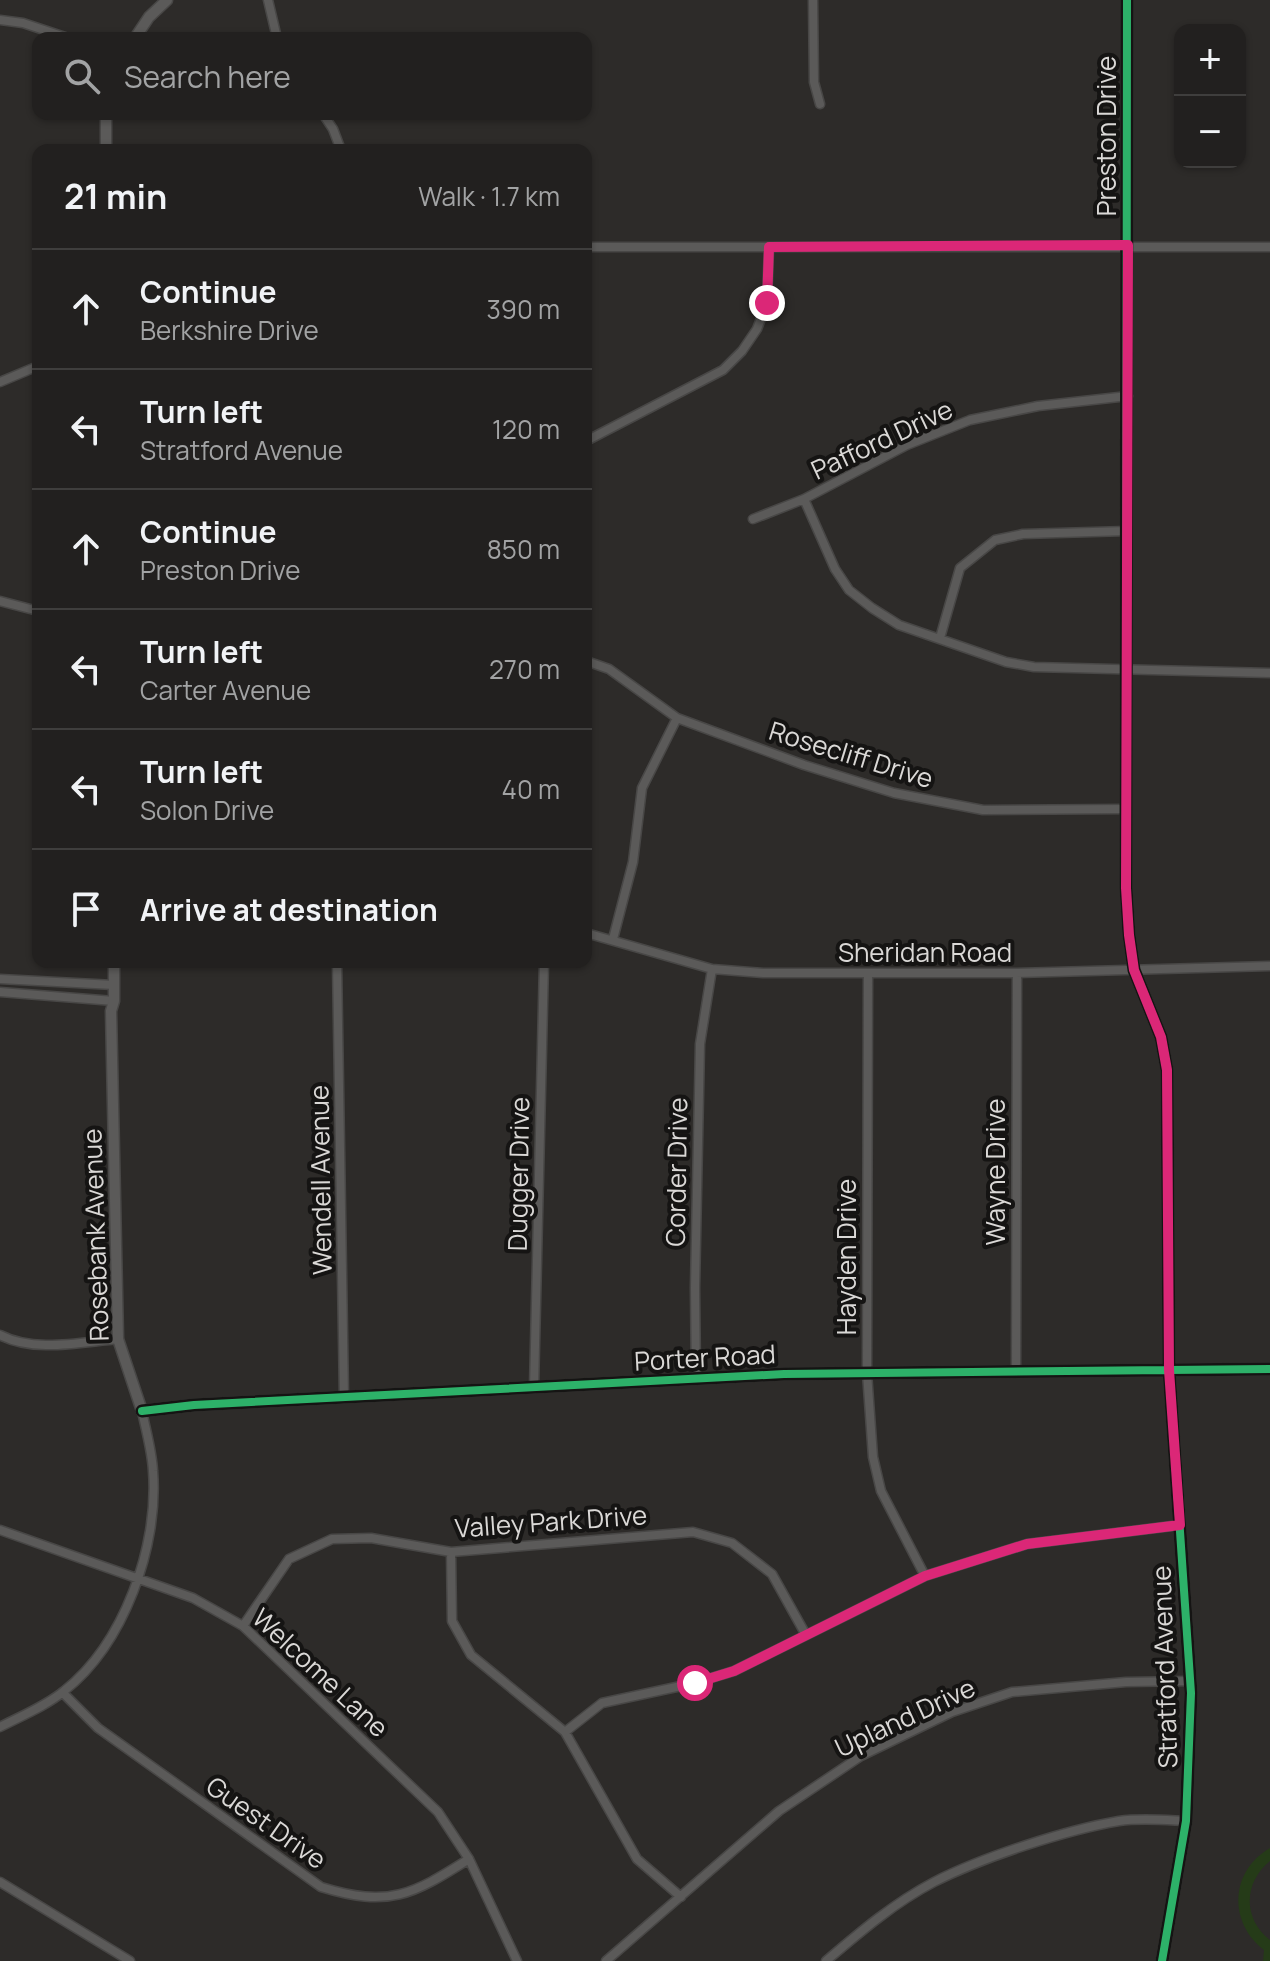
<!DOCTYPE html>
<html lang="en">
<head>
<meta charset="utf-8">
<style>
	body { margin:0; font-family:Manrope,sans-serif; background:#2e2d2c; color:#f1f3f6 }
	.controls { position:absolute; right:24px; top:24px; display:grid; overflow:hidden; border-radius:16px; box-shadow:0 2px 6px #0004 }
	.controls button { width:72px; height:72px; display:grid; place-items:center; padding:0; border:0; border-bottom:2px solid #3f3e3d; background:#22201f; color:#f1f3f6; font:40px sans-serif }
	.stop { position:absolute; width:24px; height:24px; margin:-18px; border:6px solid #db2777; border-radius:50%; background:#fff }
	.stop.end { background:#db2777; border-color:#fff; box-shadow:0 2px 8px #0008 }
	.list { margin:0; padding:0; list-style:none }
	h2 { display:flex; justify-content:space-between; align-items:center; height:104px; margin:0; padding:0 32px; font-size:34px }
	h2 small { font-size:26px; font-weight:400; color:#a2a3a4 }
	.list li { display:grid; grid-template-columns:52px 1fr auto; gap:24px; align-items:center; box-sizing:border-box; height:120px; padding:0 32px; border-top:2px solid #3f3e3d }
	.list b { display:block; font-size:30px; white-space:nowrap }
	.list p { margin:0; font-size:26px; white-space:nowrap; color:#a2a3a4 }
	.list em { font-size:26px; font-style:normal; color:#a2a3a4 }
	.icon { flex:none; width:44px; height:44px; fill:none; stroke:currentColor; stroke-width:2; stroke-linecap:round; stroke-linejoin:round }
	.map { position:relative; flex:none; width:1270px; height:1961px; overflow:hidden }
	.search { position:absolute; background:#22201f; box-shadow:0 2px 6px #0004; left:32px; top:32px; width:560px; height:88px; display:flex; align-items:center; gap:20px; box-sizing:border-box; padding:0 28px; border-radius:16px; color:#a2a3a4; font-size:30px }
	.panel { position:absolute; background:#22201f; box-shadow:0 2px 6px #0004; left:32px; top:144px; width:560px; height:824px; border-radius:16px }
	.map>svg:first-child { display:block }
</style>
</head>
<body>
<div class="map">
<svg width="1270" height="1961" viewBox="0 0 1270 1961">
	<rect width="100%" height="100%" fill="#2d2b29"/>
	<path fill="#253b18" d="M 1270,1848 L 1270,1861 C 1243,1883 1243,1919 1270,1940 L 1270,1961 L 1263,1961 L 1264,1950 C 1228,1922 1230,1871 1270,1848 Z"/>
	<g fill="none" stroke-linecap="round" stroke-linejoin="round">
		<defs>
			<path id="minor" d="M 268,0 L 277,38
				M 813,0 L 814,82 L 820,104
				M 0,20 L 23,23 L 68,38
				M 323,114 L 333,129 L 341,150
				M 586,247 L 1270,247
				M 0,382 L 38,366
				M 586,441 L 723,370 L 742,351 L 757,329 L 767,303 L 769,247
				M 804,499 L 835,569 L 849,590 L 872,608 L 899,625 L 1006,662 L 1034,667 L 1270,673
				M 753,519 L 804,499 L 907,445 L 970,420 L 1038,406 L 1128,396
				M 0,601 L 38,611
				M 940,638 L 960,568 L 995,540 L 1023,534 L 1127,531
				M 586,661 L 609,669 L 677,718 L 804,765 L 894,793 L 983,810 L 1125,809
				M 586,933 L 712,969 L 763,973 L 1017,973 L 1270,966
				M 613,939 L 633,862 L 642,788 L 677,718
				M 337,962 L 344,1398
				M 868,974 L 867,1373 L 873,1457 L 881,1491 L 925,1576
				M 0,979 L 114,985
				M 0,992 L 114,1001
				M 0,1335 C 35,1353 81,1342 118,1339
				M 1016,1372 L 1017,973
				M 696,1378 L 695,1288 L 700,1044 L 712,969
				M 534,1388 L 544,962
				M 0,1530 L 193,1598 L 243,1626 L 438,1812 L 469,1859 L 517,1961
				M 451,1552 L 452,1621 L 471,1655 L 565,1732 L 637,1859 L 681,1897
				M 243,1626 L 289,1559 L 332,1539 L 371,1538 L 451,1552 L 693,1532 L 732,1543 L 772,1574 L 806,1635
				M 63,1693 L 98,1728 L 321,1887 C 389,1908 412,1895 469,1859
				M 0,1727 C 21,1716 46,1706 64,1691 C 124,1644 159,1546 153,1471 C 152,1451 146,1431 142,1411
				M 565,1732 L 602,1703 L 695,1683 L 734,1671 L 925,1576 L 1027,1544 L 1180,1525
				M 0,1882 L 130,1961
				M 606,1961 L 779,1811 L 861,1756 L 952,1712 L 1012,1692 L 1126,1682 L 1191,1681
				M 826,1961 C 860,1932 894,1903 934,1882 C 983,1857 1066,1830 1119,1821 C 1141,1818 1164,1820 1186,1821"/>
			<path id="tertiary" d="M 1127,0 L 1126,888 L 1129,935 L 1134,970 L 1161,1037 L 1167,1070 L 1169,1370 L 1191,1693 L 1186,1821 L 1162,1961
				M 135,38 L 149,17 L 167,0
				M 106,114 L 106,150
				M 114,962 L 114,1001 L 111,1011 L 118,1339 L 142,1411 L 194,1405 L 784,1374 L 1270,1369"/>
		</defs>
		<use href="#minor" stroke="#484746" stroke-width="11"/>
		<use href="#tertiary" stroke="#484746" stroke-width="13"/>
		<use href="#minor" stroke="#5b5a59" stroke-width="8"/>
		<use href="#tertiary" stroke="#5b5a59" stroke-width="10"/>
		<defs>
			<path id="cycleway" d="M 1127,0 L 1126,888 L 1129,935 L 1134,970 L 1161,1037 L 1167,1070 L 1169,1370 L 1191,1693 L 1186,1821 L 1162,1961
				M 142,1411 L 194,1405 L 784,1374 L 1270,1369"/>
		</defs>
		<use href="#cycleway" stroke="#151413" stroke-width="13"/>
		<use href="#cycleway" stroke="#2db169" stroke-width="8"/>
	</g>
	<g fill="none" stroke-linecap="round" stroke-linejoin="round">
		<path stroke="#db2777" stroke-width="10" d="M 695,1683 L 734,1671 L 925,1576 L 1027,1544 L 1180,1525 L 1169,1370 L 1167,1070 L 1161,1037 L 1134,970 L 1129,935 L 1126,888 L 1128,245 L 769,247 L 767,303"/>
	</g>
	<g text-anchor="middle" stroke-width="8" stroke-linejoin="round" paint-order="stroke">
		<g font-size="26" fill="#dad8d6" stroke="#151413">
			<text transform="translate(1107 136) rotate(-90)" y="9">Preston Drive</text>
			<text transform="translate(882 440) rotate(-25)" y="9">Pafford Drive</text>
			<text transform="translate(851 755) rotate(17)" y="9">Rosecliff Drive</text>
			<text x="925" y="962">Sheridan Road</text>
			<text transform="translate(677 1172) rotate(-89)" y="9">Corder Drive</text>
			<text transform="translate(996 1172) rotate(-90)" y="9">Wayne Drive</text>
			<text transform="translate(519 1174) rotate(-89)" y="9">Dugger Drive</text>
			<text transform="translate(321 1180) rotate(-91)" y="9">Wendell Avenue</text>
			<text transform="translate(96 1235) rotate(-92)" y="9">Rosebank Avenue</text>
			<text transform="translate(847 1257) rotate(-90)" y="9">Hayden Drive</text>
			<text transform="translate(705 1358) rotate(-3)" y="9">Porter Road</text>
			<text transform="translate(551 1522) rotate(-4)" y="9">Valley Park Drive</text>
			<text transform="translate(1165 1667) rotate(-92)" y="9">Stratford Avenue</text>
			<text transform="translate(320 1673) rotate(43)" y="9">Welcome Lane</text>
			<text transform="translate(905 1718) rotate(-25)" y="9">Upland Drive</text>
			<text transform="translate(266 1823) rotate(35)" y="9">Guest Drive</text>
		</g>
	</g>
</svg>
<div class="controls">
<button>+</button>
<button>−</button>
</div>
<div class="stop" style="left:695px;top:1683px"></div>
<div class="stop end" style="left:767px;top:303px"></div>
<div class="search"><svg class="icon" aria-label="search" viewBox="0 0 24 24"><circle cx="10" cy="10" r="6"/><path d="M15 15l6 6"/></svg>Search here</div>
<section class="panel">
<h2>21 min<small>Walk · 1.7 km</small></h2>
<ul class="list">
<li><svg class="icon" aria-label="ahead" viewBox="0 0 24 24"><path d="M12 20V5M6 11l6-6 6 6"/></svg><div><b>Continue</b><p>Berkshire Drive</p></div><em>390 m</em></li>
<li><svg class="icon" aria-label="left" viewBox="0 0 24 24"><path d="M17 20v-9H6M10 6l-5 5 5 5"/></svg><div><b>Turn left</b><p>Stratford Avenue</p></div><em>120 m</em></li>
<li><svg class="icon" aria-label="ahead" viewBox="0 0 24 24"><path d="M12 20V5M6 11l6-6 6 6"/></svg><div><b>Continue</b><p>Preston Drive</p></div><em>850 m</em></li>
<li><svg class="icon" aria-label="left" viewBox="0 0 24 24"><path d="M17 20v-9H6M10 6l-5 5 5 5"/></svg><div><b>Turn left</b><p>Carter Avenue</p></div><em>270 m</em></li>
<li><svg class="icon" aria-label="left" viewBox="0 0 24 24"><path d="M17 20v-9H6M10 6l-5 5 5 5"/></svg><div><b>Turn left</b><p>Solon Drive</p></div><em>40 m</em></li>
<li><svg class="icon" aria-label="arrive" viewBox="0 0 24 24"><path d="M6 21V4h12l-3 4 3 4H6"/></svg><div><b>Arrive at destination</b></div></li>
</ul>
</section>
</div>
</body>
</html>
